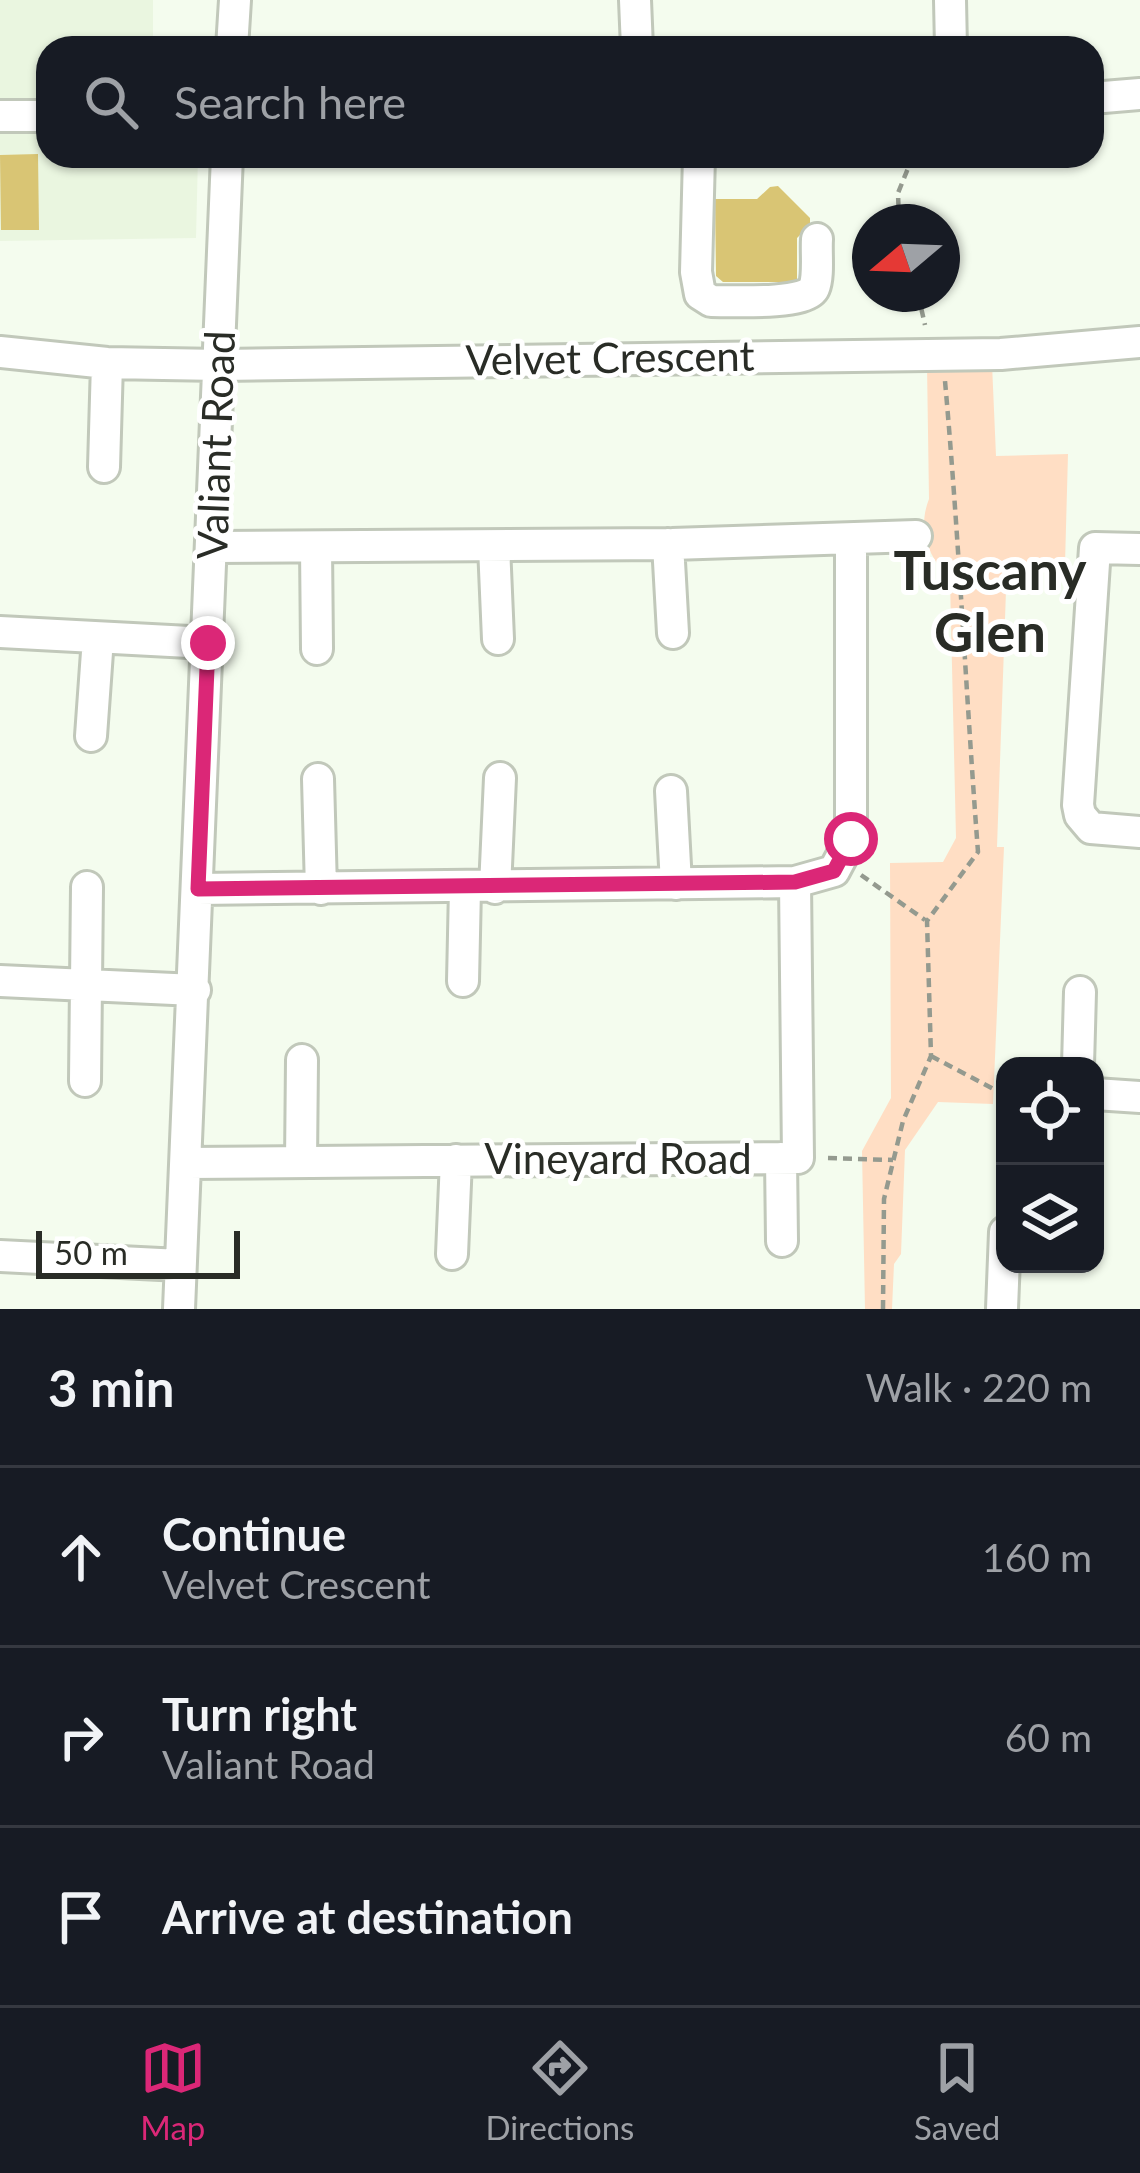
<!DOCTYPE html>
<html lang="en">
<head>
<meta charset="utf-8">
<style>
	body { margin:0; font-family:Lato,sans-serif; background:#242831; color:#f1f3f6 }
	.controls { position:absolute; right:36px; bottom:36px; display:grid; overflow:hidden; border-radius:24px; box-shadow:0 3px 9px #0004 }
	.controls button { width:108px; height:108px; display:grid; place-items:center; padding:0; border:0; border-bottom:3px solid #363941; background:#171b24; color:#f1f3f6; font:60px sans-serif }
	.compass { position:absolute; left:852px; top:204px; width:108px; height:108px; border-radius:50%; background:#171b24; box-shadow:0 3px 9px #0004; rotate:251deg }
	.scale { position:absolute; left:36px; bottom:30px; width:204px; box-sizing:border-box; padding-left:12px; border:6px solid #292c26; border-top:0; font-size:33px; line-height:42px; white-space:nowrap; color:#292c26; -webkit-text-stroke:9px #fff; paint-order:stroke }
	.stop { position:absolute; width:36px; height:36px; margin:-27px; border:9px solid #db2777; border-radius:50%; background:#fff }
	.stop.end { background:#db2777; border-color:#fff; box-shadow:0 3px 12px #0008 }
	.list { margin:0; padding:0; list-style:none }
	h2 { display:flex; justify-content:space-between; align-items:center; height:156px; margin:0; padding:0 48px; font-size:51px }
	h2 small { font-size:39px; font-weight:400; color:#9ea1a6 }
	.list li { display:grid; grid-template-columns:78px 1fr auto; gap:36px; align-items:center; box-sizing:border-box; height:180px; padding:0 48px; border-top:3px solid #363941 }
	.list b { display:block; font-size:45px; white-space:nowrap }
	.list p { margin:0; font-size:39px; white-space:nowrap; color:#9ea1a6 }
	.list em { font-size:39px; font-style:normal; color:#9ea1a6 }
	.icon { flex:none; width:66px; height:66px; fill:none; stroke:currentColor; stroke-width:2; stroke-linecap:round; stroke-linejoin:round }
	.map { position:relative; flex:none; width:1140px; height:1309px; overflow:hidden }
	.search { position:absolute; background:#171b24; box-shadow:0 3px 9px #0004; left:36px; right:36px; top:36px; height:132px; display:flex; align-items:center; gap:30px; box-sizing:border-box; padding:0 42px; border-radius:36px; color:#9ea1a6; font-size:45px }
	.sheet { height:696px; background:#171b24 }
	nav { display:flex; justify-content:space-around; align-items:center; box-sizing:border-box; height:168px; border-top:3px solid #363941; background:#171b24; font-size:33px; color:#9ea1a6 }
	nav a { display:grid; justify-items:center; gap:6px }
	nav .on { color:#db2777 }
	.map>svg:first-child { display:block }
</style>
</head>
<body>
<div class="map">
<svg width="1140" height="1309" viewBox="0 0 1140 1309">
	<rect width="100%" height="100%" fill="#f4fcee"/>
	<path fill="#eaf6e0" d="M 0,0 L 153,0 L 153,48 L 48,48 L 48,156 L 198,156 L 196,238 L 0,241 Z"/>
	<path fill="#ffdec4" d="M 992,364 L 996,456 L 1068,454 L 1065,564 L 1007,562 L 997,847 L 1004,847 L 993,1104 L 938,1102 L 905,1150 L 901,1254 L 894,1264 L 892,1309 L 865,1309 L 862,1151 L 891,1098 L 890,863 L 943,862 L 956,838 L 950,580 C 928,556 917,530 929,499 L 927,365 Z"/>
	<path fill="#d9c574" d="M 38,154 L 39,230 L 1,230 L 0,155 Z
		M 778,186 L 810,218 L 810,225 L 797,238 L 797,282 L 723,282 L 716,276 L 715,199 L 757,199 L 770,187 Z"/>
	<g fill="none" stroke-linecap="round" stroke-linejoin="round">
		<defs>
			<path id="minor" d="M 635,0 L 637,48
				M 950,0 L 951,48
				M 232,48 L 235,0
				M 1092,98 L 1140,94
				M 0,116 L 48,116
				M 699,156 L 696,272 L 700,294 L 711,301 C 730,301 807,305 814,288 C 819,276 816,253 817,239
				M 0,352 L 107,363 L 220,365 L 1001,354 L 1140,342
				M 104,467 L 107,363
				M 668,544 L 673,633
				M 494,546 L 498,639
				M 213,547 L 672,544 L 916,536
				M 316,547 L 317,649
				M 1140,549 L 1095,548 L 1078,805 L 1080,815 L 1091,828 L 1140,832
				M 0,632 L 208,643
				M 91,736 L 98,638
				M 318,779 L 321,889
				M 671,791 L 676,884
				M 495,888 L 500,778
				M 198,889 L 795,882 L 834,871 L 851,839 L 851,539
				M 0,981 L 195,990
				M 463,981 L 465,888
				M 1078,1066 L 1080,992
				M 85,1081 L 87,887
				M 1095,1094 L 1140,1097
				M 781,1158 L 782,1241
				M 301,1162 L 302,1060
				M 188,1163 L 798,1158 L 795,882
				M 452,1254 L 456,1160
				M 0,1256 L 180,1265
				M 179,1309 L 227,156
				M 1002,1309 L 1005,1232"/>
		</defs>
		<use href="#minor" stroke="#c1c8ba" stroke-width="36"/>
		<path stroke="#949a8f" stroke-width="4.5" stroke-dasharray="9 6" stroke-linecap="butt" d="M 899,222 L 898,193 L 913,156
			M 918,294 L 925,325
			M 861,875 L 925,920
			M 931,1056 L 1005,1095
			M 828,1158 L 893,1160
			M 883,1309 L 884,1199 L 903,1121 L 931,1056 L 927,921 L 978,852 C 966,695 959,538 945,381"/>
		<use href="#minor" stroke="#fff" stroke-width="30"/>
	</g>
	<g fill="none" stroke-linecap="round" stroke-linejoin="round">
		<path stroke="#db2777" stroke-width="15" d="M 208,643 L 198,889 L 795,882 L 834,871 L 851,839"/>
	</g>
	<g text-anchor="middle" stroke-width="10" stroke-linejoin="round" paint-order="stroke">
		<g font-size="42" fill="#292c26" stroke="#fff">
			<text transform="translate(610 358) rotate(-1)" y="15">Velvet Crescent</text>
			<text transform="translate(216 445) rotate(-88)" y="15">Valiant Road</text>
			<text x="618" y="1174">Vineyard Road</text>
		</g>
		<g font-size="54" font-weight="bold" fill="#292c26" stroke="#fff">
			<text x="990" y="590">Tuscany<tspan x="990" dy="62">Glen</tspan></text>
		</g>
	</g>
</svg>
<div class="controls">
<button><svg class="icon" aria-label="locate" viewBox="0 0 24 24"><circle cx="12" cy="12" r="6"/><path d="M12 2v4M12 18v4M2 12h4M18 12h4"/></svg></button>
<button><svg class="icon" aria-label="layers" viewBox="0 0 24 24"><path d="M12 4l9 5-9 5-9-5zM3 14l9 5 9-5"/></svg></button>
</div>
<svg class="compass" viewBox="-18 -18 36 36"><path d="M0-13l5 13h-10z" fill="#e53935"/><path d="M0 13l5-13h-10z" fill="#9ea1a6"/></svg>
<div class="scale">50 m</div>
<div class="stop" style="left:851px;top:839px"></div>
<div class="stop end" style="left:208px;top:643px"></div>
<div class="search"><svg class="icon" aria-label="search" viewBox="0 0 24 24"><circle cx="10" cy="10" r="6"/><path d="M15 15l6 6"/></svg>Search here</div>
</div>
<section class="sheet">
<h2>3 min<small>Walk · 220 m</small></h2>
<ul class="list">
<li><svg class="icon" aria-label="ahead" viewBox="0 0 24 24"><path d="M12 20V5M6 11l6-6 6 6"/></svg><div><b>Continue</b><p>Velvet Crescent</p></div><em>160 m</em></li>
<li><svg class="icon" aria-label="right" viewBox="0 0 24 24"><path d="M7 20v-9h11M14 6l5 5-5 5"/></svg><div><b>Turn right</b><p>Valiant Road</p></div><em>60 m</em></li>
<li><svg class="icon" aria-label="arrive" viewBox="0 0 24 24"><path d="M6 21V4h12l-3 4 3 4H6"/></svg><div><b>Arrive at destination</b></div></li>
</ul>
</section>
<nav>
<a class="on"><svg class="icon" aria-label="map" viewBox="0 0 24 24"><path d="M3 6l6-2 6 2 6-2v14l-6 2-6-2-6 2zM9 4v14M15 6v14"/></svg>Map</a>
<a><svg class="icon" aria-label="directions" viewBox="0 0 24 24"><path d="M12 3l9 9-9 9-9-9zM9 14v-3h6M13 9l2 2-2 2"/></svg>Directions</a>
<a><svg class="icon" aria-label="saved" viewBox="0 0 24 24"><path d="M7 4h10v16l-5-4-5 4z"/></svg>Saved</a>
</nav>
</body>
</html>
